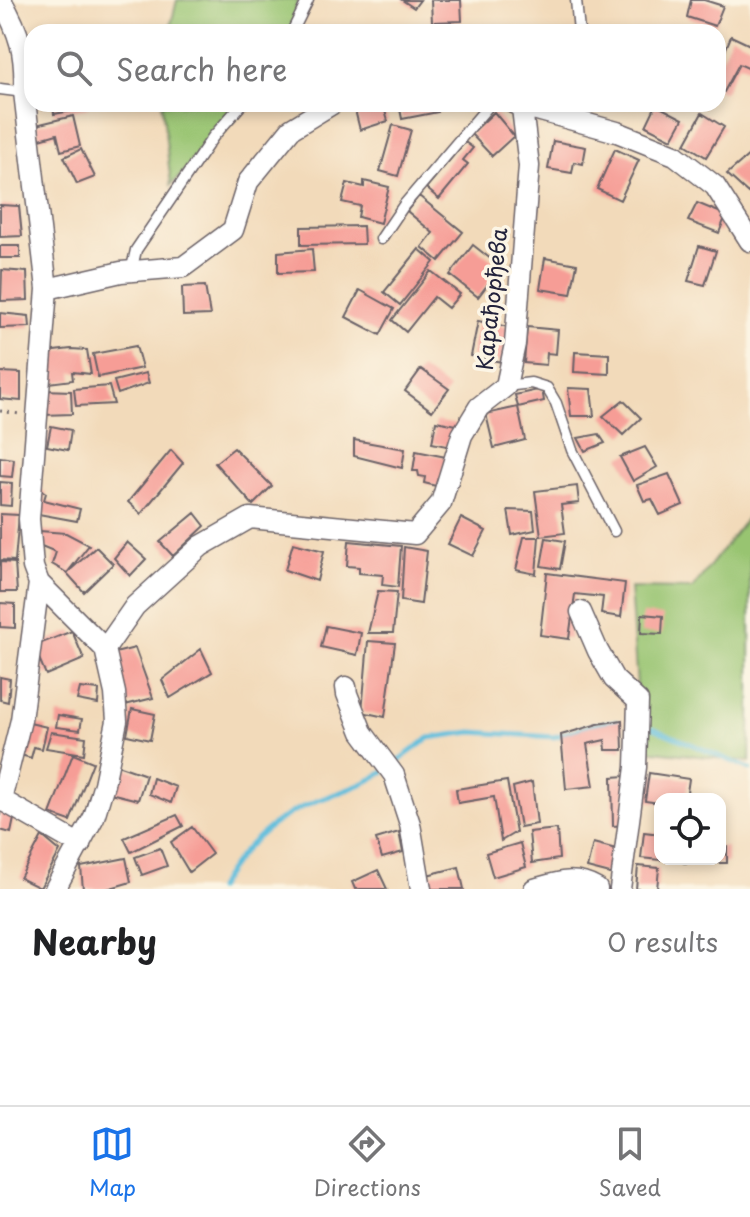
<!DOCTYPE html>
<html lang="en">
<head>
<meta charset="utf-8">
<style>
	body { margin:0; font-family:"Playpen Sans",sans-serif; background:#f2f2f2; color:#202124 }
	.controls { position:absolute; right:24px; bottom:24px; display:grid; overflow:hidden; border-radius:16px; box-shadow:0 4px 12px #0003 }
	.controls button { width:72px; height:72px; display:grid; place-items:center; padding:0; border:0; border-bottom:2px solid #e0e0e0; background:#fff; color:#202124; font:40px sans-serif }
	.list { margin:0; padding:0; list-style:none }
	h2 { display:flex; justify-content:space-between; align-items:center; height:104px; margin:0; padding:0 32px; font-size:34px }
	h2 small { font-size:26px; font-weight:400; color:#757577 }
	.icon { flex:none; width:44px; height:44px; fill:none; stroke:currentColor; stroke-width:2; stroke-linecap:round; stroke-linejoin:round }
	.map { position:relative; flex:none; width:750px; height:889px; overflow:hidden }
	.search { position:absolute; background:#fff; box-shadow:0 4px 12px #0003; left:24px; right:24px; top:24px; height:88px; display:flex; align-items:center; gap:20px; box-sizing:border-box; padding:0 28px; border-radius:24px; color:#757577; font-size:30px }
	.sheet { height:216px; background:#fff }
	nav { display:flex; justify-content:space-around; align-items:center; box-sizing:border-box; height:112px; border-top:2px solid #e0e0e0; background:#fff; font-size:22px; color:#757577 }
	nav a { display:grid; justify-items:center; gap:4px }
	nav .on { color:#1a73e8 }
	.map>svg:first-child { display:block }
</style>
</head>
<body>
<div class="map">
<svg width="750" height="889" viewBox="0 0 750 889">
	<rect width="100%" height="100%" fill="#fcf5e5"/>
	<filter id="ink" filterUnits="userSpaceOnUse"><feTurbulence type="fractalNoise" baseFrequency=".0125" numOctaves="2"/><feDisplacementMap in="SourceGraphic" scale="16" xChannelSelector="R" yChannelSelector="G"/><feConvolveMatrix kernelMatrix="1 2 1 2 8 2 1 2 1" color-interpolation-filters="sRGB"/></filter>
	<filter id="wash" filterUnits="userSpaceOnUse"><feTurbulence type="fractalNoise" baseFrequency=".006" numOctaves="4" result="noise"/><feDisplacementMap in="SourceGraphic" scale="32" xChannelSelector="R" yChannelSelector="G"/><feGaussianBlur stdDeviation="1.8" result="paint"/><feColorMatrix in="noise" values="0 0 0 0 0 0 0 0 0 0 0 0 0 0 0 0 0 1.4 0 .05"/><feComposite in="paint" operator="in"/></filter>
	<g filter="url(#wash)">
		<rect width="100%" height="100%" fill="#f2daba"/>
		<path fill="#98c471" stroke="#5d7356" stroke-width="2" d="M 177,0 L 298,0 L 292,32 L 169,32 Z
			M 162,104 L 248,104 L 241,114 L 171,185 Z
			M 750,514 L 750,762 L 637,749 L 638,700 L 630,588 L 692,589 Z"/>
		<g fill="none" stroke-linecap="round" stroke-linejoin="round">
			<path stroke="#5ebddc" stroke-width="5" d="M 653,728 L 750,769
				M 391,766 L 429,738 L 472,732 L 554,737 L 598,724 L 617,721
				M 217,889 C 239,850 272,819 314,802 C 338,792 362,787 383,772"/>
		</g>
		<g id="blocks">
			<path fill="#f69d96" d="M 402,0 L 420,0 L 414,8 Z
				M 431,0 L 461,0 L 462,21 L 432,22 Z
				M 691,0 L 704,0 L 723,6 L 715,26 L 687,17 Z
				M 731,36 L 750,45 L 750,69 L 739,64 L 724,92 L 718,89 L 718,68 Z
				M 53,104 L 87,104 L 88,108 L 54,114 Z
				M 360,104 L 383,104 L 388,121 L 360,130 L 354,106 Z
				M 399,104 L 437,104 L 438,112 L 402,119 Z
				M 656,105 L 683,119 L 672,139 L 646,126 Z
				M 494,112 L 514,136 L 492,156 L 471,134 Z
				M 702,113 L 724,127 L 706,157 L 685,144 Z
				M 73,116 L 80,146 L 61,151 L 57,134 L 40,139 L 36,125 Z
				M 393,125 L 411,130 L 398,176 L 380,171 Z
				M 553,141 L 586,147 L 583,164 L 574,162 L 572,173 L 548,169 Z
				M 465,142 L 473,148 L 463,160 L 468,164 L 439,199 L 426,188 Z
				M 81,149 L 95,177 L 77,184 L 64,157 Z
				M 615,149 L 639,160 L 620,200 L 597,189 Z
				M 750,154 L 750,191 L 748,193 L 727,174 Z
				M 364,181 L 389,187 L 380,223 L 358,217 L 360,206 L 342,202 L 347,183 L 364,187 Z
				M 419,196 L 463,232 L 439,261 L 422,247 L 433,233 L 407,211 Z
				M 697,203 L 726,215 L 719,233 L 688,221 Z
				M 0,205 L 19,206 L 22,236 L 0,237 Z
				M 363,226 L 364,244 L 301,245 L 301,227 Z
				M 473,245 L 501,267 L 478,297 L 450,275 Z
				M 0,246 L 20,246 L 20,258 L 0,258 Z
				M 699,246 L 716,251 L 705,285 L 688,281 Z
				M 312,249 L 314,272 L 278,273 L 278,252 Z
				M 419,249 L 434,262 L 400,305 L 384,292 Z
				M 545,258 L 577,264 L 571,294 L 540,289 Z
				M 2,270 L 27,272 L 28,300 L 1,301 Z
				M 431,271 L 460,294 L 448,308 L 434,297 L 406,332 L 392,320 Z
				M 205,286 L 210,315 L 183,316 L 182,287 Z
				M 360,290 L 394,309 L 380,335 L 346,317 Z
				M 0,313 L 29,316 L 30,327 L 0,328 Z
				M 478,321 L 509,327 L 502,362 L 471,356 Z
				M 527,327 L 558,330 L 556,354 L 547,353 L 546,365 L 524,363 Z
				M 136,346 L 142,368 L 98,377 L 93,354 Z
				M 71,349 L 87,350 L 91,374 L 72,372 L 73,380 L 49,383 L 46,352 Z
				M 575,352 L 609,354 L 609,374 L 574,372 Z
				M 421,369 L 449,389 L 432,411 L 405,391 Z
				M 0,372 L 21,373 L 21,401 L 0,399 Z
				M 146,373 L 149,383 L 118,394 L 114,381 Z
				M 109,386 L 114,404 L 76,406 L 74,389 Z
				M 568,388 L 591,389 L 594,416 L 571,416 Z
				M 542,389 L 544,401 L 518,407 L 515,395 Z
				M 43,390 L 71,391 L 72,414 L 42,415 Z
				M 623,400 L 641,418 L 623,435 L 603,416 Z
				M 518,407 L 525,440 L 494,448 L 486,414 Z
				M 436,421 L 457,425 L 452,447 L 432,443 Z
				M 51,426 L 71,430 L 68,450 L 47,446 Z
				M 599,434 L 605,443 L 585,451 L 578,438 Z
				M 354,440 L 405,449 L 402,468 L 354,456 Z
				M 645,447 L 657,467 L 633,481 L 620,457 Z
				M 234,448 L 272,486 L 253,505 L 215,463 Z
				M 171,450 L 183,463 L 141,514 L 128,502 Z
				M 416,451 L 446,457 L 440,487 L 424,483 L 425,477 L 419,476 L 418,471 L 413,471 Z
				M 0,457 L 14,459 L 12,477 L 0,476 Z
				M 669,474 L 683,505 L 660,515 L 652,499 L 644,501 L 637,485 Z
				M 0,482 L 12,483 L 11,506 L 0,505 Z
				M 577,486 L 579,503 L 561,505 L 565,533 L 541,536 L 535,491 Z
				M 38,488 L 46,493 L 44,500 L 80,509 L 77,521 L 33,513 Z
				M 508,510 L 533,511 L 535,530 L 512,535 Z
				M 195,513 L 205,526 L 173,556 L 160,542 Z
				M 0,514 L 19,515 L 15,561 L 0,560 Z
				M 461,518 L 486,531 L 473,556 L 448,544 Z
				M 39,531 L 66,533 L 89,545 L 67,573 L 96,547 L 113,564 L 84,592 L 67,573 L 52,564 L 56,552 L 39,545 Z
				M 524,537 L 539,537 L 536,574 L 516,570 Z
				M 546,538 L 565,541 L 560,569 L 541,566 Z
				M 349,541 L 401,546 L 398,587 L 382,585 L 383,575 L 359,573 L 359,567 L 347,566 Z
				M 127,542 L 146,559 L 130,576 L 114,558 Z
				M 293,543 L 324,551 L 317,581 L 285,570 Z
				M 404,547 L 427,551 L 421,604 L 401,601 Z
				M 0,562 L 15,563 L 17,592 L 0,592 Z
				M 547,573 L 625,583 L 621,617 L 601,614 L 603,597 L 575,594 L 569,639 L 540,635 Z
				M 378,591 L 397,592 L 393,633 L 368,633 Z
				M 0,603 L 15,604 L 15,628 L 0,627 Z
				M 642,614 L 663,616 L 662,634 L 641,633 Z
				M 326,626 L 361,633 L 357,655 L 321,647 Z
				M 72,631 L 84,659 L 46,675 L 34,646 Z
				M 368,641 L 395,643 L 385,717 L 362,712 Z
				M 135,648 L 153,698 L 125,705 L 111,654 Z
				M 201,649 L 212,672 L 170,698 L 162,680 Z
				M 0,677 L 10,679 L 8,702 L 0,700 Z
				M 80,688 L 99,690 L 98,704 L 77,700 Z
				M 132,709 L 155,714 L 150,740 L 127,735 Z
				M 58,715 L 82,719 L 80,730 L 56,727 Z
				M 622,720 L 623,750 L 606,750 L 605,740 L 587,744 L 594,786 L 566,789 L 561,735 L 598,724 Z
				M 25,722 L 47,727 L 42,749 L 34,747 L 31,758 L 17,754 Z
				M 51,732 L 86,737 L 84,754 L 46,748 Z
				M 73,754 L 93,762 L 70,821 L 50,814 Z
				M 117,765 L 146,775 L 138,800 L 110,793 Z
				M 649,773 L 689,779 L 686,799 L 660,799 L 660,803 L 645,801 Z
				M 626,776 L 624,825 L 613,826 L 612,777 Z
				M 153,778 L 176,787 L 171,803 L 149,794 Z
				M 507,781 L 516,832 L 501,841 L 494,797 L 458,803 L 456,789 Z
				M 532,782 L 537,824 L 520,827 L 513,787 Z
				M 0,811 L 15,814 L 11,833 L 0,830 Z
				M 177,815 L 183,826 L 131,852 L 124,838 Z
				M 192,827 L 212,854 L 189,872 L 171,842 Z
				M 557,829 L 559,859 L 532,863 L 529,832 Z
				M 399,832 L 403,852 L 382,858 L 376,839 Z
				M 644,832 L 660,834 L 660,860 L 641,858 Z
				M 42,836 L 60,851 L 40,888 L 20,878 Z
				M 520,843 L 526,867 L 493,877 L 486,853 Z
				M 593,843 L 620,850 L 614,875 L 587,868 Z
				M 720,847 L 727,847 L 727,863 L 684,863 L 684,859 L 720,859 Z
				M 160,848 L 167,866 L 142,875 L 135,857 Z
				M 126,858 L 131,882 L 107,889 L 83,889 L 81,867 Z
				M 638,866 L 659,868 L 657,889 L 636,889 Z
				M 459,867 L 464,889 L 431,889 L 427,875 Z
				M 378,870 L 387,889 L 355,889 L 352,882 Z"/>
		</g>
	</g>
	<g filter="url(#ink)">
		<use href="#blocks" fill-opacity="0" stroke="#6b6267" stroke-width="2"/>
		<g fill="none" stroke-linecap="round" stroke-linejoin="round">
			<defs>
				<path id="service" d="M 576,0 L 579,32
					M 292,32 L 308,0
					M 0,89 L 24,92
					M 571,121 L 574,104
					M 381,239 L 404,205 L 490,104
					M 131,272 L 136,250 L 213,137 L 242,104
					M 506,386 L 531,383 L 547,388 L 556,403 L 572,450 L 614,531"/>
				<path id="minor" d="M 1,0 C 20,33 26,54 24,92 L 47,289 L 29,519 L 33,567 L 39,583 L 105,649 L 115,693 L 117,721 L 104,784 L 94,817 L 55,889
					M 515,104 L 617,132 L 675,155 L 715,186 L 750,241
					M 47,289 L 121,272 L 183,267 L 233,230 L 248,182 L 291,129 L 332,104
					M 581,612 L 598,651 L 614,679 L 638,701 L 636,767 L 620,889
					M 105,649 L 135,606 L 201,546 L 250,518 L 415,534 L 441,503 L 462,435 L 479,407 L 506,386 L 515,344 L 529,166 L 522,108
					M 346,687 L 347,694 L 362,732 L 394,775 L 410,824 L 421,889
					M 0,799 L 80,845
					M 1,800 L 21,720 L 39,583
					M 534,889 C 558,882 574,876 597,889"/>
			</defs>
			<use href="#service" stroke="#6b6267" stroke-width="13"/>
			<use href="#minor" stroke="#6b6267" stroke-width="23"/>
			<path stroke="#6b6267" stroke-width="3" stroke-dasharray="2 6" stroke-linecap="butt" d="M 0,411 L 20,414"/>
			<use href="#service" stroke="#fff" stroke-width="10"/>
			<use href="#minor" stroke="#fff" stroke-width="20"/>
		</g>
	</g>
	<g text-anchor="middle" stroke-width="7" stroke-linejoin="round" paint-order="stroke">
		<g font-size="22" fill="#22223b" stroke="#fcf5e5">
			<text transform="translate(492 299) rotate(-84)" y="8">Карађорђева</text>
		</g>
	</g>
</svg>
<div class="controls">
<button><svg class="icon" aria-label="locate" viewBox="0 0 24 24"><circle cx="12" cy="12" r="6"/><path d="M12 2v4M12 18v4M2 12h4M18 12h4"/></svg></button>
</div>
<div class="search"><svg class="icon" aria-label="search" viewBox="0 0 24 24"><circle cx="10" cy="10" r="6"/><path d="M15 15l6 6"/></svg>Search here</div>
</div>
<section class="sheet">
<h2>Nearby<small>0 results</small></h2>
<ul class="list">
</ul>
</section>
<nav>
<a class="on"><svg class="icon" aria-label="map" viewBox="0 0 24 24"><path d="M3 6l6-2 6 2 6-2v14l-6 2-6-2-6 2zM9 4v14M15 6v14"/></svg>Map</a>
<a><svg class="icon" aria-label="directions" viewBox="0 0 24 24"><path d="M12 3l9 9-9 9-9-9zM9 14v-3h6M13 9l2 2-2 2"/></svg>Directions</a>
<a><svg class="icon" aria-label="saved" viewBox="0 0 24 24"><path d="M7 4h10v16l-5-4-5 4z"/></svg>Saved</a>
</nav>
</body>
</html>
